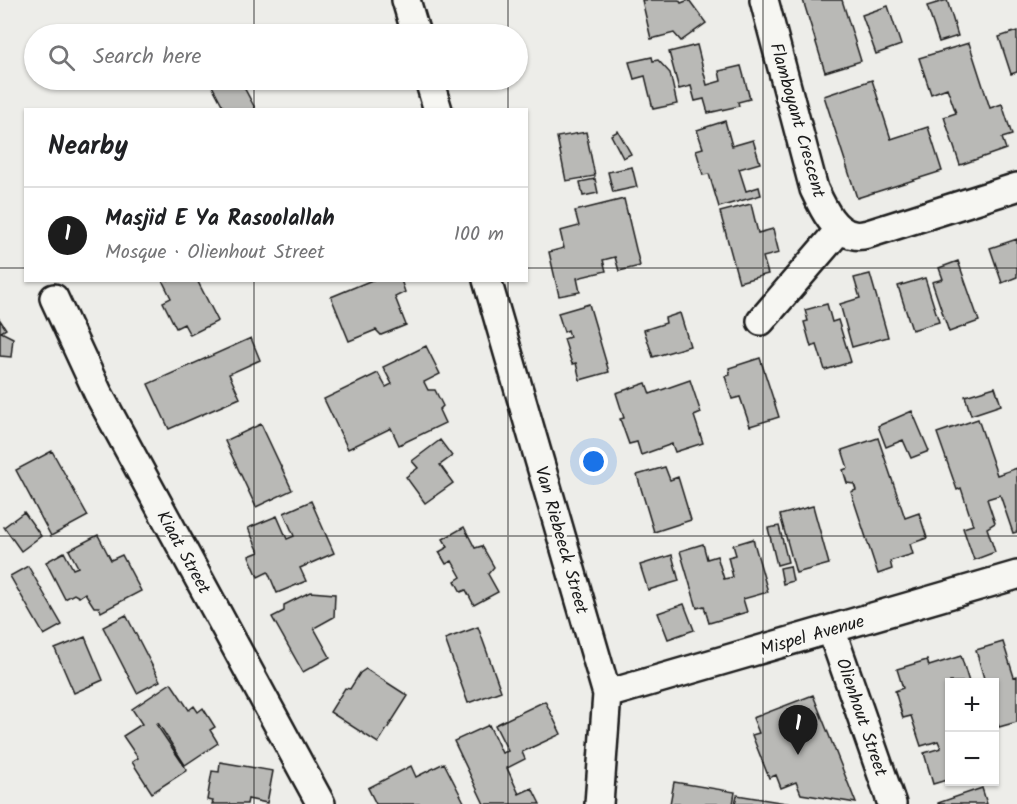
<!DOCTYPE html>
<html lang="en">
<head>
<meta charset="utf-8">
<style>
	body { margin:0; font-family:Kalam,sans-serif; background:#f6f6f6; color:#202124 }
	.controls { position:absolute; right:18px; bottom:18px; display:grid; overflow:hidden; border-radius:0px; box-shadow:0 2px 4px #0004 }
	.controls button { width:54px; height:54px; display:grid; place-items:center; padding:0; border:0; border-bottom:2px solid #e0e0e0; background:#fff; color:#202124; font:30px sans-serif }
	.you { position:absolute; left:594px; top:462px; width:21px; height:21px; margin:-15px; border:4px solid #fff; border-radius:50%; background:#1a73e8; box-shadow:0 0 0 9px #1a73e833 }
	.badge { display:grid; place-items:center; width:39px; height:39px; border-radius:50%; background:#1c1c1c; color:#fff; font-size:20px; font-weight:700 }
	.pin { position:absolute; translate:-50% -50px; filter:drop-shadow(0 2px 3px #0008) }
	.pin::after { content:''; position:absolute; top:32px; width:21px; height:18px; background:inherit; clip-path:polygon(0 0,100% 0,50% 100%) }
	.list { margin:0; padding:0; list-style:none }
	h2 { display:flex; justify-content:space-between; align-items:center; height:78px; margin:0; padding:0 24px; font-size:26px }
	h2 small { font-size:20px; font-weight:400; color:#757577 }
	.list li { display:grid; grid-template-columns:39px 1fr auto; gap:18px; align-items:center; box-sizing:border-box; height:96px; padding:0 24px; border-top:2px solid #e0e0e0 }
	.list b { display:block; font-size:22px; white-space:nowrap }
	.list p { margin:0; font-size:20px; white-space:nowrap; color:#757577 }
	.list em { font-size:20px; font-style:normal; color:#757577 }
	.icon { flex:none; width:33px; height:33px; fill:none; stroke:currentColor; stroke-width:2; stroke-linecap:round; stroke-linejoin:round }
	.map { position:relative; flex:none; width:1017px; height:804px; overflow:hidden }
	.search { position:absolute; background:#fff; box-shadow:0 2px 4px #0004; left:24px; top:24px; width:504px; height:66px; display:flex; align-items:center; gap:15px; box-sizing:border-box; padding:0 21px; border-radius:33px; color:#757577; font-size:22px }
	.panel { position:absolute; background:#fff; box-shadow:0 2px 4px #0004; left:24px; top:108px; width:504px; height:174px; border-radius:0px }
	.map>svg:first-child { display:block }
</style>
</head>
<body>
<div class="map">
<svg width="1017" height="804" viewBox="0 0 1017 804">
	<rect width="100%" height="100%" fill="#edede9"/>
	<filter id="ink" filterUnits="userSpaceOnUse"><feTurbulence type="fractalNoise" baseFrequency=".0167" numOctaves="2"/><feDisplacementMap in="SourceGraphic" scale="12" xChannelSelector="R" yChannelSelector="G"/><feConvolveMatrix kernelMatrix="1 2 1 2 8 2 1 2 1" color-interpolation-filters="sRGB"/></filter>
	<g filter="url(#ink)">
		<path fill="#b9b9b6" stroke="#1c1c1c" stroke-width="1.5" d="M 642,0 L 679,0 L 681,3 L 689,0 L 706,23 L 681,41 L 674,33 L 651,39 Z
			M 803,0 L 842,0 L 861,61 L 825,72 Z
			M 947,0 L 958,36 L 939,42 L 927,6 Z
			M 888,6 L 901,45 L 876,54 L 862,15 Z
			M 1017,31 L 1017,72 L 1011,74 L 999,37 Z
			M 969,43 L 990,108 L 1002,104 L 1012,135 L 1002,138 L 1006,149 L 960,165 L 944,117 L 956,113 L 947,88 L 931,94 L 919,58 Z
			M 697,45 L 707,85 L 721,81 L 719,71 L 741,66 L 750,99 L 738,102 L 739,106 L 708,113 L 704,99 L 695,101 L 691,86 L 679,89 L 669,52 Z
			M 652,57 L 653,61 L 658,60 L 670,73 L 677,104 L 653,109 L 645,76 L 634,79 L 629,62 Z
			M 209,80 L 240,80 L 256,110 L 225,110 Z
			M 872,80 L 891,139 L 928,127 L 942,171 L 857,198 L 824,96 Z
			M 725,121 L 732,146 L 753,140 L 760,163 L 739,169 L 746,191 L 759,187 L 761,195 L 719,207 L 709,174 L 703,175 L 696,150 L 703,148 L 697,130 Z
			M 618,131 L 631,154 L 623,158 L 611,135 Z
			M 586,132 L 595,176 L 566,181 L 557,137 Z
			M 632,167 L 637,187 L 613,192 L 608,172 Z
			M 595,179 L 598,193 L 583,196 L 580,182 Z
			M 624,199 L 640,266 L 619,271 L 615,257 L 603,260 L 606,271 L 577,278 L 580,292 L 559,296 L 549,252 L 564,248 L 560,231 L 579,226 L 575,211 Z
			M 751,204 L 758,233 L 773,229 L 779,253 L 763,257 L 768,274 L 739,282 L 720,212 Z
			M 1017,239 L 1017,277 L 1002,283 L 990,248 Z
			M 958,261 L 979,321 L 949,332 L 932,282 L 943,279 L 939,268 Z
			M 870,274 L 888,337 L 852,347 L 840,304 L 860,298 L 854,278 Z
			M 925,278 L 939,322 L 912,330 L 898,286 Z
			M 162,280 L 197,280 L 218,321 L 190,335 L 184,324 L 176,328 L 163,302 L 171,298 Z
			M 372,280 L 401,280 L 405,292 L 395,297 L 406,325 L 381,335 L 376,330 L 349,341 L 331,297 Z
			M 589,304 L 609,372 L 580,380 L 576,363 L 572,364 L 564,339 L 570,337 L 568,330 L 564,332 L 558,313 Z
			M 827,304 L 832,322 L 838,320 L 851,362 L 825,370 L 817,345 L 811,347 L 804,322 L 808,321 L 805,310 Z
			M 680,313 L 690,346 L 653,357 L 644,330 L 666,323 L 665,318 Z
			M 0,320 L 6,329 L 1,332 L 13,338 L 11,357 L 0,356 Z
			M 251,338 L 260,360 L 229,374 L 240,398 L 169,429 L 148,384 Z
			M 426,346 L 440,374 L 424,382 L 428,390 L 435,390 L 443,406 L 439,410 L 445,423 L 399,445 L 391,428 L 348,449 L 324,399 L 378,373 L 386,387 L 392,384 L 383,367 Z
			M 760,358 L 779,417 L 750,426 L 740,397 L 732,399 L 725,376 L 730,375 L 729,368 Z
			M 690,380 L 701,413 L 694,416 L 703,443 L 675,452 L 672,444 L 641,455 L 637,442 L 629,444 L 620,419 L 624,418 L 616,393 L 646,383 L 650,394 Z
			M 995,387 L 1001,405 L 971,415 L 965,396 Z
			M 912,411 L 929,451 L 911,458 L 903,440 L 886,447 L 878,426 Z
			M 978,419 L 997,475 L 1017,468 L 1017,532 L 1013,533 L 1000,495 L 987,499 L 995,523 L 987,528 L 995,552 L 974,560 L 963,528 L 973,525 L 961,488 L 957,490 L 937,433 Z
			M 261,424 L 292,490 L 256,507 L 225,441 Z
			M 878,438 L 905,518 L 919,513 L 927,538 L 910,544 L 913,554 L 890,561 L 892,569 L 878,574 L 851,492 L 856,490 L 854,484 L 847,483 L 843,470 L 848,468 L 842,450 Z
			M 440,440 L 452,456 L 440,465 L 453,483 L 425,503 L 406,477 L 418,468 L 412,461 Z
			M 52,451 L 88,516 L 51,536 L 16,470 Z
			M 665,467 L 670,480 L 678,477 L 691,520 L 654,532 L 637,475 Z
			M 311,501 L 334,553 L 300,568 L 306,581 L 277,593 L 268,572 L 258,577 L 249,556 L 259,552 L 248,528 L 277,516 L 287,539 L 294,536 L 284,513 Z
			M 813,506 L 829,564 L 796,573 L 780,515 Z
			M 24,512 L 41,536 L 21,551 L 4,527 Z
			M 779,526 L 788,562 L 777,565 L 768,528 Z
			M 464,527 L 475,548 L 482,546 L 494,567 L 488,574 L 498,592 L 474,605 L 466,590 L 461,592 L 455,581 L 461,577 L 452,561 L 446,564 L 439,552 L 448,547 L 443,539 Z
			M 98,535 L 111,560 L 122,555 L 141,591 L 101,612 L 99,607 L 94,607 L 85,593 L 79,597 L 74,594 L 65,599 L 46,562 L 64,552 L 73,569 L 78,567 L 69,550 Z
			M 753,539 L 768,592 L 743,599 L 747,612 L 709,623 L 704,606 L 697,608 L 680,551 L 703,544 L 707,559 L 717,556 L 724,579 L 733,577 L 728,557 L 736,555 L 733,545 Z
			M 672,555 L 679,581 L 648,590 L 640,565 Z
			M 28,566 L 62,625 L 44,635 L 10,576 Z
			M 790,566 L 793,581 L 783,584 L 780,568 Z
			M 310,592 L 335,594 L 334,617 L 314,628 L 330,657 L 303,672 L 272,617 L 284,611 L 284,605 Z
			M 684,604 L 694,630 L 668,639 L 658,613 Z
			M 126,615 L 160,681 L 137,693 L 103,627 Z
			M 478,627 L 501,691 L 468,703 L 445,639 Z
			M 85,637 L 103,680 L 74,693 L 55,649 Z
			M 1003,642 L 1014,677 L 1017,676 L 1017,722 L 999,727 L 994,712 L 994,682 L 985,682 L 976,650 Z
			M 961,656 L 969,682 L 950,682 L 950,779 L 933,784 L 924,753 L 941,748 L 938,741 L 921,746 L 911,716 L 903,718 L 895,691 L 903,688 L 897,669 L 927,660 L 929,666 Z
			M 366,669 L 408,696 L 378,743 L 330,712 L 345,688 L 350,689 L 360,673 Z
			M 171,683 L 189,710 L 194,706 L 198,712 L 203,708 L 215,727 L 210,730 L 218,743 L 185,765 L 158,723 L 156,724 L 187,770 L 152,793 L 132,762 L 138,758 L 123,736 L 142,724 L 132,709 Z
			M 813,695 L 856,803 L 801,794 L 796,782 L 781,788 L 776,775 L 769,778 L 752,735 L 759,733 L 753,718 Z
			M 545,701 L 561,734 L 522,752 L 525,759 L 507,768 L 519,794 L 532,788 L 540,804 L 484,804 L 454,741 L 489,725 L 502,753 L 508,751 L 495,725 Z
			M 220,762 L 273,771 L 267,803 L 248,799 L 247,804 L 212,804 L 213,801 L 207,800 L 212,771 L 219,772 Z
			M 444,763 L 465,804 L 376,804 L 368,788 L 411,766 L 416,777 Z
			M 674,782 L 735,792 L 733,804 L 670,804 Z
			M 982,788 L 987,804 L 938,804 L 938,803 Z
			M 737,795 L 792,804 L 735,804 Z"/>
		<g fill="none" stroke-linecap="round" stroke-linejoin="round">
			<defs>
				<path id="minor" d="M 406,0 L 416,34
					M 764,0 L 814,189 C 822,206 833,232 854,235 C 858,236 864,235 868,234 L 1017,187
					M 429,80 L 438,110
					M 487,280 L 607,694 L 599,804
					M 54,298 L 98,393 L 321,804
					M 761,321 L 840,229
					M 831,629 L 892,804
					M 607,694 L 1017,575"/>
			</defs>
			<use href="#minor" stroke="#1c1c1c" stroke-width="32"/>
			<use href="#minor" stroke="#f6f6f2" stroke-width="27"/>
		</g>
	</g>
	<path fill="none" stroke="#1c1c1c" stroke-width="1.5" stroke-opacity="0.55" d="M 254,0 L 254,34M 508,0 L 508,34M 763,0 L 763,804M 254,80 L 254,110M 508,80 L 508,110M 0,268 L 26,268M 526,268 L 1017,268M 254,280 L 254,804M 508,280 L 508,804M 0,536 L 1017,536"/>
	<g text-anchor="middle" stroke-width="6" stroke-linejoin="round" paint-order="stroke">
		<g font-size="18" fill="#1c1c1c" stroke="#f6f6f2">
			<text transform="translate(798 120) rotate(74)" y="6">Flamboyant Crescent</text>
			<text transform="translate(562 540) rotate(74)" y="6">Van Riebeeck Street</text>
			<text transform="translate(184 552) rotate(61)" y="6">Kiaat Street</text>
			<text transform="translate(812 635) rotate(-16)" y="6">Mispel Avenue</text>
			<text transform="translate(862 717) rotate(71)" y="6">Olienhout Street</text>
		</g>
	</g>
</svg>
<div class="controls">
<button>+</button>
<button>−</button>
</div>
<div class="you"></div>
<div class="pin badge" style="left:798px;top:755px">1</div>
<div class="search"><svg class="icon" aria-label="search" viewBox="0 0 24 24"><circle cx="10" cy="10" r="6"/><path d="M15 15l6 6"/></svg>Search here</div>
<section class="panel">
<h2>Nearby<small></small></h2>
<ul class="list">
<li><span class="badge">1</span><div><b>Masjid E Ya Rasoolallah</b><p>Mosque · Olienhout Street</p></div><em>100 m</em></li>
</ul>
</section>
</div>
</body>
</html>
